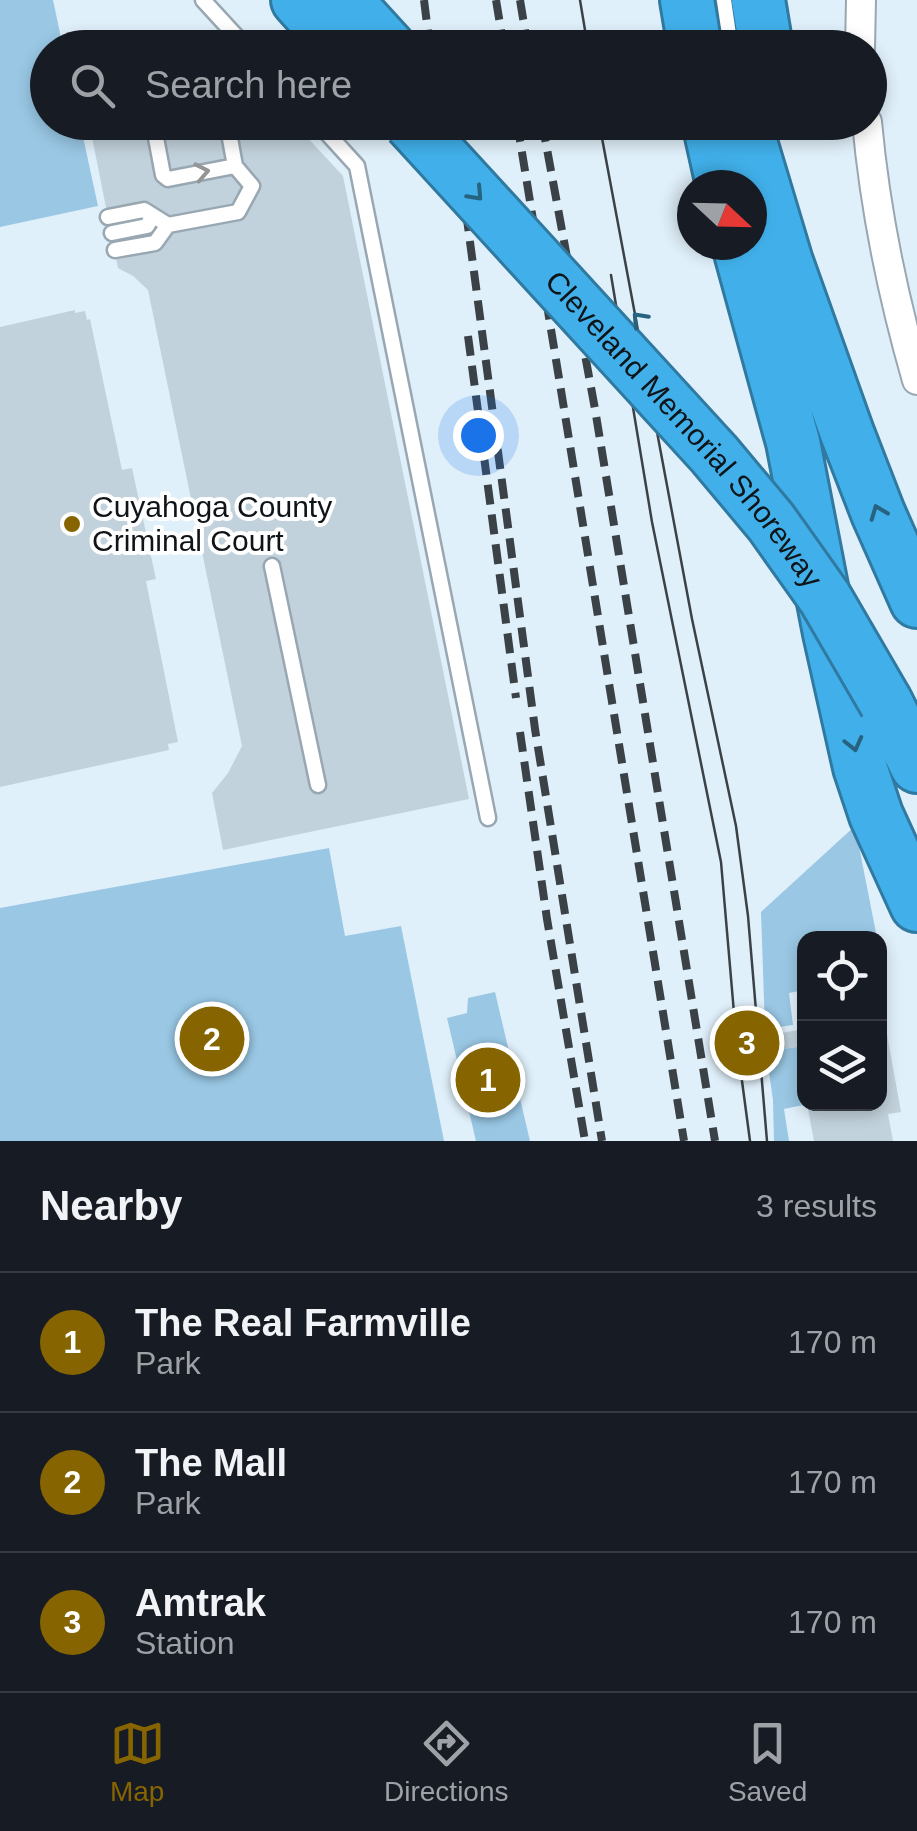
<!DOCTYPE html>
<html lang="en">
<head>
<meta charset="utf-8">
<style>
	body { margin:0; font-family:Arial,sans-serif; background:#242831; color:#f1f3f6 }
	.controls { position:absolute; right:30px; bottom:30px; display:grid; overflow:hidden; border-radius:20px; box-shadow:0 5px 15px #0003 }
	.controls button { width:90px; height:90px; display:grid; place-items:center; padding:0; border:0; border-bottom:2px solid #363941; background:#171b24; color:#f1f3f6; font:50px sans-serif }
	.compass { position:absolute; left:677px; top:170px; width:90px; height:90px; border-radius:50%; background:#171b24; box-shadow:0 5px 15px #0003; rotate:112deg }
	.you { position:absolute; left:478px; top:435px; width:35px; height:35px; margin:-25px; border:8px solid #fff; border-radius:50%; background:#1a73e8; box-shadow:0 0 0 15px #1a73e833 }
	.badge { display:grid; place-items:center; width:65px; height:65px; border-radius:50%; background:#866500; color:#fff; font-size:32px; font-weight:700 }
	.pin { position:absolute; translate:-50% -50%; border:5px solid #fff; box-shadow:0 2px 10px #0006 }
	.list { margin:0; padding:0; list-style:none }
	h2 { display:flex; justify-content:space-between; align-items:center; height:130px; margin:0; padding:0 40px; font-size:42px }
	h2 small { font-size:32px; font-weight:400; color:#9ea1a6 }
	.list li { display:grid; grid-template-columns:65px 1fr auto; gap:30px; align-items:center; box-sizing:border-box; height:140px; padding:0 40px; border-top:2px solid #363941 }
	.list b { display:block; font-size:38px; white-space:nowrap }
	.list p { margin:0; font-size:32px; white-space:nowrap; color:#9ea1a6 }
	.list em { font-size:32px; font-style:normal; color:#9ea1a6 }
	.icon { flex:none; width:55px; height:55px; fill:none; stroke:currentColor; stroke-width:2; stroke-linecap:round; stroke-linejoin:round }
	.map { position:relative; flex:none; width:917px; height:1141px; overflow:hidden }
	.search { position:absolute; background:#171b24; box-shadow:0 5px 15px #0003; left:30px; right:30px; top:30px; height:110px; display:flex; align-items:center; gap:25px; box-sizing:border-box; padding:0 35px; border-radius:55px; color:#9ea1a6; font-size:38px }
	.sheet { height:550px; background:#171b24 }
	nav { display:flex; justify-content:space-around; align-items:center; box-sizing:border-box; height:140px; border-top:2px solid #363941; background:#171b24; font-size:28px; color:#9ea1a6 }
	nav a { display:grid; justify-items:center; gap:5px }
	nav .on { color:#866500 }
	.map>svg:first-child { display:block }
</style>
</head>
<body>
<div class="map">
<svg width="917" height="1141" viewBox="0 0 917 1141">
	<rect width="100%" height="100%" fill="#e0f0fa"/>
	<path fill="#99c7e4" d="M 0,0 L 53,0 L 63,47 L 48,48 L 48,122 L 80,123 L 98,206 L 0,227 Z
		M 855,826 L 877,938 L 804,938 L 804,990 L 789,993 L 793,1025 L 765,1029 L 761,912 Z
		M 329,848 L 345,936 L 401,926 L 444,1141 L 0,1141 L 0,908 Z
		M 495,992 L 530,1141 L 476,1141 L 447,1018 L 467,1013 L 468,998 Z
		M 797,1047 L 804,1104 L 808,1104 L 784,1109 L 789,1141 L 774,1141 L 773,1100 L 766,1051 Z"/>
	<path fill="#c2d2dc" d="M 89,122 L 293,122 L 343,176 L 469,799 L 223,850 L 212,793 L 228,773 L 242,746 L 148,290 L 133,276 L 118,268 Z
		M 75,310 L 75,313 L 85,311 L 87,320 L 90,319 L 122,470 L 132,468 L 156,579 L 146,581 L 178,742 L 168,744 L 169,750 L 0,787 L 0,327 Z
		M 880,995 L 901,1112 L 888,1114 L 893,1141 L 814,1141 L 807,1104 L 880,1104 Z
		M 804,1029 L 804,1078 L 803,1079 L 797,1047 L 772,1050 L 770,1035 Z"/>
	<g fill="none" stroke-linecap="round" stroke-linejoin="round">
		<defs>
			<path id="lane" d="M 203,0 L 247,48
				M 724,0 L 731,48
				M 153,122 L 163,175 L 168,179 L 235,166
				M 317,122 L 357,166 L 488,818
				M 108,217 L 144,210 L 168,225 L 238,212 L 252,186 L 235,166 L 227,122
				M 112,233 L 147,226 L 152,217
				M 115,250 L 155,243 L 168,225
				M 272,566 L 318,785"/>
			<path id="street" d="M 860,48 L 861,0
				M 867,122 C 875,209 893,297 917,380"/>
			<path id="highway" d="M 298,0 L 341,48
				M 345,0 L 389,48
				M 687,0 L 695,48
				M 758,0 L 766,48
				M 709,122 L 723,185
				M 744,122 L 786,262 L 847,433 L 878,513 L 917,601
				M 739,245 L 793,442 L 830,633 L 860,767 L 876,815 L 917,905
				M 886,703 L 917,766"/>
		</defs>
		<use href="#lane" stroke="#98a7b1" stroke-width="19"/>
		<use href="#street" stroke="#98a7b1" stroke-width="32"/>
		<use href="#highway" stroke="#3079a0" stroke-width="58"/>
		<use href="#lane" stroke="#fff" stroke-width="14"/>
		<use href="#street" stroke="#fff" stroke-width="28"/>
		<use href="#highway" stroke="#41b0ea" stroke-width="52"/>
		<path stroke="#3a4247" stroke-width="2.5" d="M 580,0 L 588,48
			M 599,122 L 692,619 L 736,826 L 748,916 L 767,1141
			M 611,275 L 652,522 L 721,862 L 736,1036 L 750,1141"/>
		<path stroke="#3a4247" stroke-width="8" stroke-dasharray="20 10" stroke-linecap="butt" d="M 424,0 L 430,48
			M 496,0 L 504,48
			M 520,0 L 528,48
			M 454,122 L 535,729 L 602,1141
			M 517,122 L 684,1141
			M 542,122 L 595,409 L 715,1141
			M 468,336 L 516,698
			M 520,732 L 547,919 L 585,1141"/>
		<defs>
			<g id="highway-bridge">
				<path id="s1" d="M 410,122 L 714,454 L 771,522 L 825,598 L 886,703"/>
			</g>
		</defs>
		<use href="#highway-bridge" stroke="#3079a0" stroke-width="58" stroke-linecap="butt"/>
		<use href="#highway-bridge" stroke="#41b0ea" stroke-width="52"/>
	</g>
	<defs><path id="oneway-chevron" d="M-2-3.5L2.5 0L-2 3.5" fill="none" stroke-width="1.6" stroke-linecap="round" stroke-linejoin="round" transform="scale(2.5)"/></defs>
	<use stroke="#939597" href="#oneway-chevron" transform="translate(202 172) rotate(-11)"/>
	<g stroke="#286281">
		<use href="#oneway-chevron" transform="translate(476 194) rotate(47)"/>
		<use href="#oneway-chevron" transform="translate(639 319) rotate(-133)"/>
		<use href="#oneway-chevron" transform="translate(878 512) rotate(-111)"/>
		<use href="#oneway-chevron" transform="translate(854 744) rotate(76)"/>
	</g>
	<circle fill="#866500" stroke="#fff" stroke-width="4" cx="72" cy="524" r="10"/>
	<g text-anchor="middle" stroke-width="8" stroke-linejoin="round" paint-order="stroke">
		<g font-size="30" fill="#0f1418" stroke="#fff">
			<text dy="10" stroke="none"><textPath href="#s1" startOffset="412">Cleveland Memorial Shoreway</textPath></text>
		</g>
		<g font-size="30" fill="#0f1418" stroke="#fff" text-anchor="start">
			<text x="92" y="517">Cuyahoga County<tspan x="92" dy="34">Criminal Court</tspan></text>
		</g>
	</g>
</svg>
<div class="controls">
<button><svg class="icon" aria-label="locate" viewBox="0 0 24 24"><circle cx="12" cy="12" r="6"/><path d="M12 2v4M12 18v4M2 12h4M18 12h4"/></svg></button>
<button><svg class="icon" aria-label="layers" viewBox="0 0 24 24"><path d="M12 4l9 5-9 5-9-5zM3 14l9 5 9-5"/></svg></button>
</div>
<svg class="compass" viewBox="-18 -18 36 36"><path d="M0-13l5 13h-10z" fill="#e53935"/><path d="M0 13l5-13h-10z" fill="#9ea1a6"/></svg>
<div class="you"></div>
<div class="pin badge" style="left:488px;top:1080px">1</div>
<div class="pin badge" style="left:212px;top:1039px">2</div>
<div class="pin badge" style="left:747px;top:1043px">3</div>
<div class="search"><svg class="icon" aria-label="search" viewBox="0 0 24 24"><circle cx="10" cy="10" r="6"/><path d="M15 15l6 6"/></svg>Search here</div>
</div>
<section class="sheet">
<h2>Nearby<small>3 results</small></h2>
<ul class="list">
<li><span class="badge">1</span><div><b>The Real Farmville</b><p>Park</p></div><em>170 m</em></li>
<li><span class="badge">2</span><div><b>The Mall</b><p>Park</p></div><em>170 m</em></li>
<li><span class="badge">3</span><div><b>Amtrak</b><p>Station</p></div><em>170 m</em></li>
</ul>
</section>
<nav>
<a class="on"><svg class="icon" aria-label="map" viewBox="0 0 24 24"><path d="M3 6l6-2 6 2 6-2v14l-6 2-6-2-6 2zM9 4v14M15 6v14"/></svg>Map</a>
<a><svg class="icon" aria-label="directions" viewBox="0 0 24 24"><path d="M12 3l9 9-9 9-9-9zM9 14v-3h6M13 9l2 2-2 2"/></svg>Directions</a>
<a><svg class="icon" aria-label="saved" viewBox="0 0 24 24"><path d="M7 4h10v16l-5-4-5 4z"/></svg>Saved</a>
</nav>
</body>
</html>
